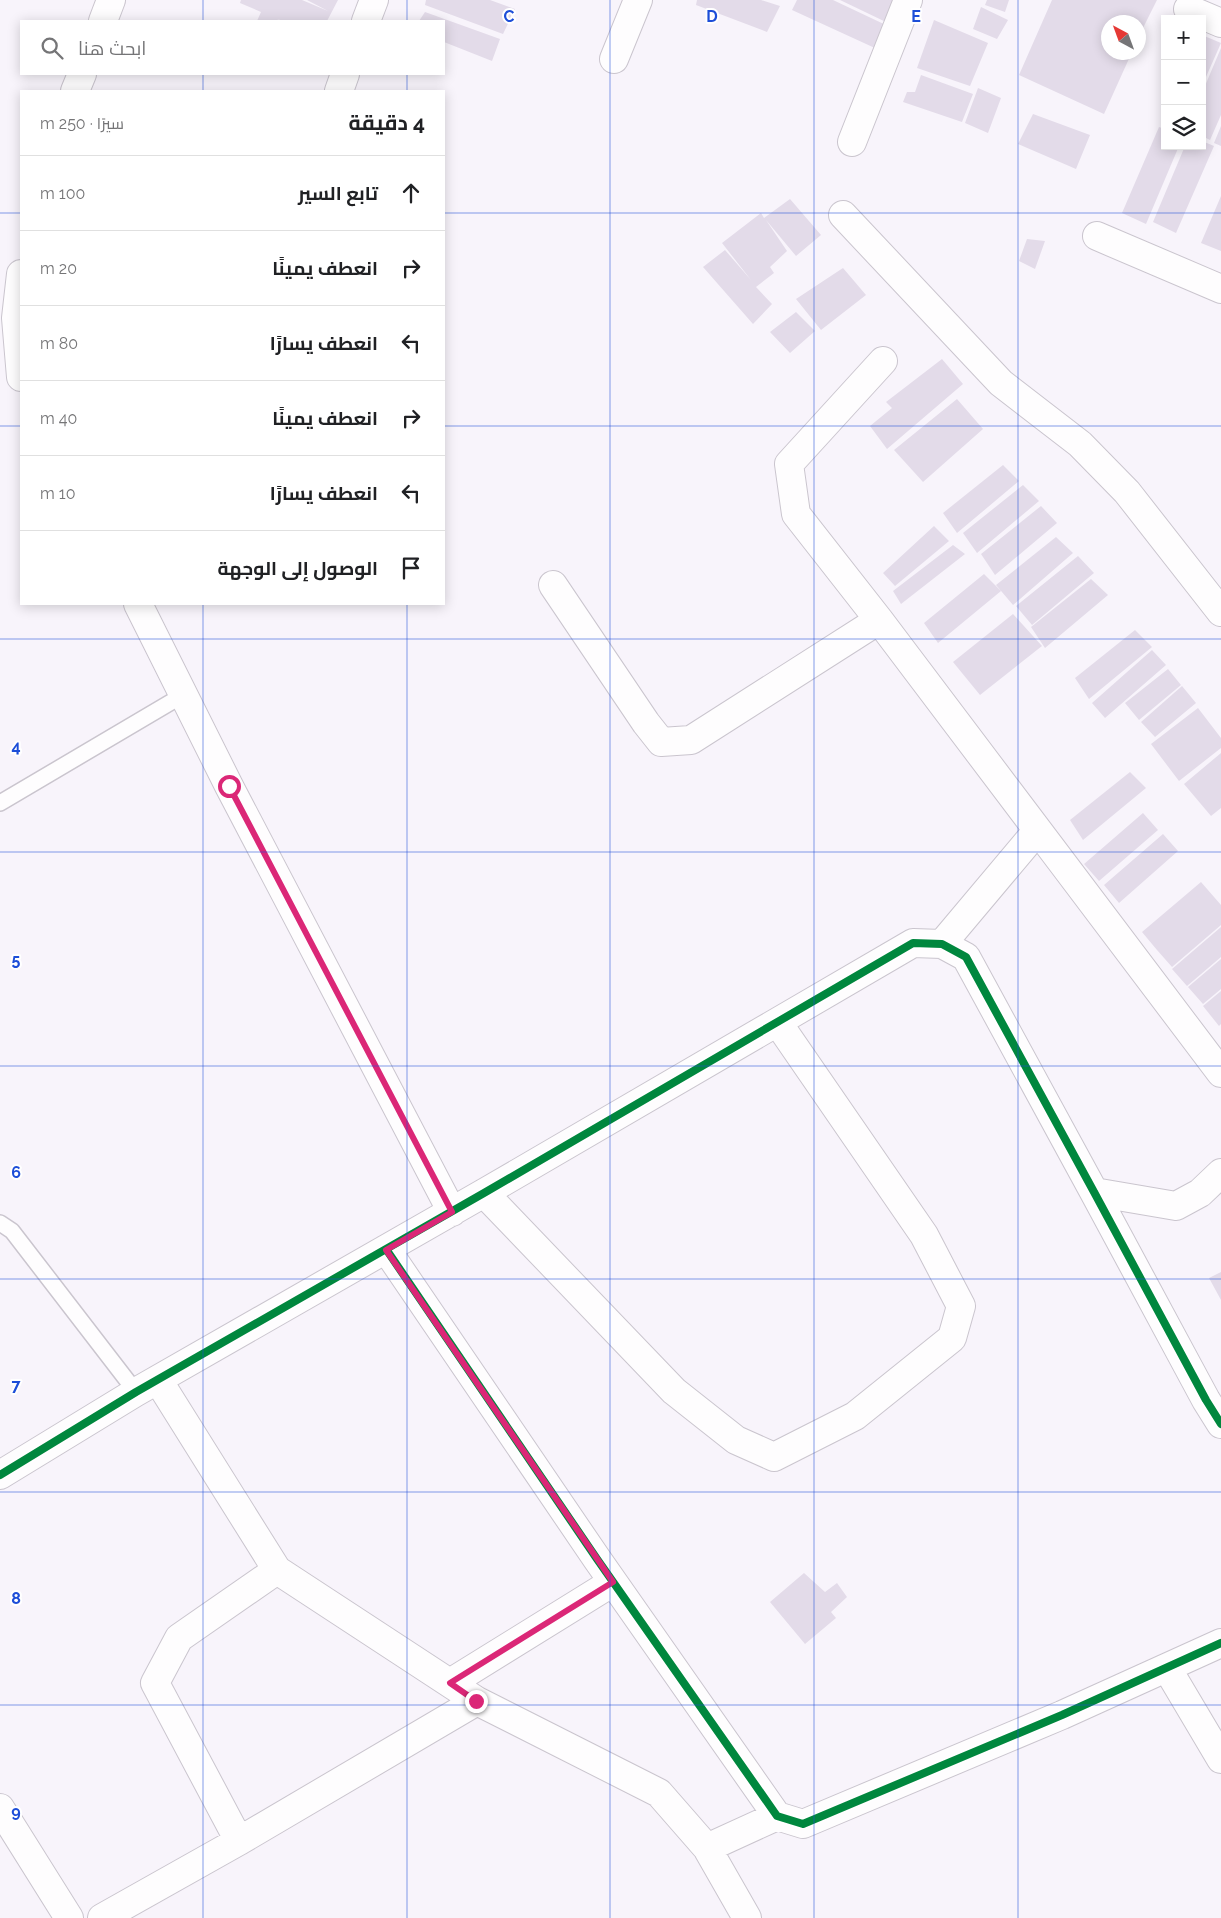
<!DOCTYPE html>
<html lang="ar">
<head>
<meta charset="utf-8">
<style>
	body { margin:0; font-family:Raleway,Cairo,sans-serif; background:#f6f6f6; color:#202124; direction:rtl }
	.controls { position:absolute; right:15px; top:15px; display:grid; overflow:hidden; border-radius:0px; box-shadow:0 2px 12px #0003 }
	.controls button { width:45px; height:45px; display:grid; place-items:center; padding:0; border:0; border-bottom:1px solid #e0e0e0; background:#fff; color:#202124; font:25px sans-serif }
	.compass { position:absolute; left:1101px; top:15px; width:45px; height:45px; border-radius:50%; background:#fff; box-shadow:0 2px 12px #0003; rotate:319deg }
	.stop { position:absolute; width:15px; height:15px; margin:-11px; border:4px solid #db2777; border-radius:50%; background:#fff }
	.stop.end { background:#db2777; border-color:#fff; box-shadow:0 1px 5px #0008 }
	.list { margin:0; padding:0; list-style:none }
	h2 { display:flex; justify-content:space-between; align-items:center; height:65px; margin:0; padding:0 20px; font-size:21px }
	h2 small { font-size:16px; font-weight:400; color:#757577 }
	.list li { display:grid; grid-template-columns:32px 1fr auto; gap:15px; align-items:center; box-sizing:border-box; height:75px; padding:0 20px; border-top:1px solid #e0e0e0 }
	.list b { display:block; font-size:19px; white-space:nowrap }
	.list em { font-size:16px; font-style:normal; color:#757577 }
	.icon { flex:none; width:28px; height:28px; fill:none; stroke:currentColor; stroke-width:2; stroke-linecap:round; stroke-linejoin:round }
	.map { position:relative; flex:none; width:1221px; height:1918px; overflow:hidden; direction:ltr }
	.search { position:absolute; background:#fff; box-shadow:0 2px 12px #0003; left:20px; top:20px; width:425px; height:55px; display:flex; align-items:center; gap:12px; box-sizing:border-box; padding:0 18px; border-radius:0px; color:#757577; font-size:19px }
	.panel { position:absolute; background:#fff; box-shadow:0 2px 12px #0003; left:20px; top:90px; width:425px; height:515px; border-radius:0px; direction:rtl }
	.map>svg:first-child { display:block }
</style>
</head>
<body>
<div class="map">
<svg width="1221" height="1918" viewBox="0 0 1221 1918">
	<rect width="100%" height="100%" fill="#f8f4fb"/>
	<path fill="#e3dbe9" d="M 241,0 L 302,0 L 328,11 L 307,0 L 338,0 L 327,21 L 283,21 L 277,19 L 281,21 L 257,21 L 261,12 L 240,3 Z
		M 426,0 L 490,0 L 515,9 L 503,34 L 425,5 Z
		M 697,0 L 761,0 L 780,6 L 767,32 L 696,5 Z
		M 797,0 L 833,0 L 888,26 L 877,49 L 792,10 Z
		M 840,0 L 898,0 L 888,23 Z
		M 987,0 L 1009,0 L 1005,12 L 985,5 Z
		M 1052,0 L 1157,0 L 1138,38 L 1138,22 L 1108,22 L 1108,52 L 1132,52 L 1104,114 L 1019,75 Z
		M 981,7 L 1008,20 L 997,39 L 973,29 Z
		M 425,12 L 500,39 L 492,61 L 444,42 L 444,21 L 419,21 Z
		M 934,20 L 988,43 L 970,86 L 917,68 Z
		M 1202,35 L 1221,43 L 1202,86 Z
		M 1221,48 L 1221,115 L 1210,140 L 1202,136 L 1202,93 Z
		M 921,75 L 973,94 L 962,122 L 903,102 L 907,92 L 915,92 Z
		M 978,88 L 1001,98 L 988,133 L 965,123 Z
		M 1033,114 L 1090,135 L 1076,169 L 1018,144 Z
		M 1221,126 L 1221,146 L 1214,143 Z
		M 1159,127 L 1165,129 L 1165,146 L 1179,146 L 1146,224 L 1122,213 Z
		M 1202,141 L 1214,146 L 1176,233 L 1153,222 L 1185,146 L 1202,146 Z
		M 1221,196 L 1221,251 L 1201,243 Z
		M 790,199 L 821,235 L 796,256 L 766,220 L 787,251 L 770,267 L 774,273 L 756,287 L 772,304 L 753,324 L 703,267 L 725,250 L 751,280 L 722,243 L 761,213 L 764,218 Z
		M 1027,239 L 1045,241 L 1035,269 L 1019,261 Z
		M 843,268 L 866,295 L 821,330 L 796,299 Z
		M 796,312 L 815,331 L 790,353 L 770,332 Z
		M 942,359 L 963,384 L 887,449 L 870,426 L 892,408 L 886,402 Z
		M 957,399 L 983,429 L 923,482 L 894,450 Z
		M 1003,465 L 1019,481 L 957,533 L 943,513 Z
		M 1023,485 L 1039,501 L 977,553 L 963,533 Z
		M 1041,506 L 1057,523 L 995,575 L 981,554 Z
		M 934,526 L 949,541 L 895,586 L 883,573 Z
		M 1056,537 L 1073,553 L 1013,605 L 996,585 Z
		M 953,545 L 965,554 L 901,604 L 893,591 Z
		M 1078,556 L 1094,573 L 1032,625 L 1016,606 Z
		M 984,574 L 1001,591 L 938,643 L 924,623 Z
		M 1091,579 L 1108,595 L 1045,648 L 1031,627 Z
		M 1013,614 L 1042,646 L 980,695 L 953,662 Z
		M 1135,630 L 1152,647 L 1089,699 L 1075,678 Z
		M 1152,650 L 1166,665 L 1105,718 L 1092,703 Z
		M 1168,669 L 1181,685 L 1139,720 L 1125,703 Z
		M 1182,686 L 1196,703 L 1155,737 L 1141,722 Z
		M 1198,708 L 1221,738 L 1221,748 L 1179,781 L 1151,744 Z
		M 1221,753 L 1221,808 L 1211,816 L 1184,784 Z
		M 1130,772 L 1146,788 L 1083,840 L 1070,820 Z
		M 1143,813 L 1158,830 L 1099,881 L 1084,864 Z
		M 1163,834 L 1178,851 L 1119,903 L 1104,885 Z
		M 1201,882 L 1221,905 L 1221,925 L 1172,967 L 1157,950 L 1196,917 L 1157,950 L 1142,932 Z
		M 1221,927 L 1221,957 L 1187,986 L 1172,969 Z
		M 1221,959 L 1221,989 L 1203,1004 L 1188,987 Z
		M 1221,991 L 1221,1024 L 1219,1026 L 1203,1006 Z
		M 1221,1272 L 1221,1300 L 1209,1278 Z
		M 804,1573 L 825,1592 L 837,1583 L 847,1597 L 831,1612 L 836,1618 L 805,1644 L 770,1602 Z"/>
	<g fill="none" stroke-linecap="round" stroke-linejoin="round">
		<defs>
			<path id="service" d="M 0,803 L 183,695
				M 0,1223 L 12,1231 L 136,1392"/>
			<path id="minor" d="M 1188,9 L 1221,23
				M 103,21 L 111,0
				M 366,21 L 374,0
				M 614,59 L 638,0
				M 75,91 L 82,74
				M 339,91 L 345,74
				M 852,142 L 908,0
				M 843,215 L 1001,383 L 1080,444 L 1127,492 L 1221,612
				M 1097,236 L 1221,289
				M 21,274 L 16,318 L 21,377
				M 883,361 L 789,464 L 796,514 L 879,620 L 1221,1073
				M 553,585 L 646,723 L 661,742 L 691,740 L 879,620
				M 138,604 L 229,786 L 452,1212
				M 942,944 L 1037,831
				M 1094,1192 L 1176,1206 L 1200,1193 L 1221,1173
				M 484,1193 L 674,1391 L 736,1440 L 774,1457 L 855,1416 L 952,1338 L 961,1306 L 924,1235 L 778,1023
				M 386,1249 L 597,1559 L 777,1816 L 803,1824 L 1062,1715 L 1221,1643
				M 158,1380 L 277,1570 L 477,1701 L 659,1793 L 707,1848 L 747,1918
				M 0,1475 L 136,1392 L 484,1193 L 913,943 L 942,944 L 966,957 L 1094,1192 L 1206,1400 L 1221,1424
				M 1167,1668 L 1221,1759
				M 450,1683 L 613,1582
				M 0,1808 L 69,1918
				M 239,1841 L 155,1683 L 179,1638 L 277,1570
				M 707,1848 L 777,1816
				M 102,1918 L 239,1841 L 477,1701"/>
		</defs>
		<use href="#service" stroke="#cac5ce" stroke-width="18"/>
		<use href="#minor" stroke="#cac5ce" stroke-width="30"/>
		<use href="#service" stroke="#fefdfe" stroke-width="15"/>
		<use href="#minor" stroke="#fefdfe" stroke-width="28"/>
		<defs>
			<path id="cycleway" d="M 386,1249 L 597,1559 L 777,1816 L 803,1824 L 1062,1715 L 1221,1643
				M 0,1475 L 136,1392 L 484,1193 L 913,943 L 942,944 L 966,957 L 1094,1192 L 1206,1400 L 1221,1424"/>
		</defs>
		<use href="#cycleway" stroke="#fff" stroke-width="11"/>
		<use href="#cycleway" stroke="#00873e" stroke-width="8"/>
	</g>
	<g fill="none" stroke-linecap="round" stroke-linejoin="round">
		<path stroke="#db2777" stroke-width="6" d="M 229,786 L 452,1212 L 386,1250 L 613,1582 L 450,1683 L 476,1701"/>
	</g>
	<path fill="none" stroke="#1d4ed8" stroke-width="1" stroke-opacity="0.55" d="M 203,0 L 203,21M 407,0 L 407,21M 610,0 L 610,1918M 814,0 L 814,1918M 1018,0 L 1018,1918M 203,74 L 203,91M 407,74 L 407,91M 0,213 L 21,213M 444,213 L 1221,213M 0,426 L 21,426M 444,426 L 1221,426M 203,604 L 203,1918M 407,604 L 407,1918M 0,639 L 1221,639M 0,852 L 1221,852M 0,1066 L 1221,1066M 0,1279 L 1221,1279M 0,1492 L 1221,1492M 0,1705 L 1221,1705"/>
	<g font-size="16" text-anchor="middle" font-weight="bold" fill="#1d4ed8" stroke="#fff" stroke-width="4" stroke-linejoin="round" paint-order="stroke">
		<text x="509" y="22">C</text>
		<text x="712" y="22">D</text>
		<text x="916" y="22">E</text>
		<text x="16" y="752">4</text>
		<text x="16" y="965">5</text>
		<text x="16" y="1178">6</text>
		<text x="16" y="1391">7</text>
		<text x="16" y="1604">8</text>
		<text x="16" y="1817">9</text>
	</g>
</svg>
<div class="controls">
<button>+</button>
<button>−</button>
<button><svg class="icon" aria-label="layers" viewBox="0 0 24 24"><path d="M12 4l9 5-9 5-9-5zM3 14l9 5 9-5"/></svg></button>
</div>
<svg class="compass" viewBox="-18 -18 36 36"><path d="M0-13l5 13h-10z" fill="#e53935"/><path d="M0 13l5-13h-10z" fill="#757577"/></svg>
<div class="stop" style="left:229px;top:786px"></div>
<div class="stop end" style="left:476px;top:1701px"></div>
<div class="search"><svg class="icon" aria-label="search" viewBox="0 0 24 24"><circle cx="10" cy="10" r="6"/><path d="M15 15l6 6"/></svg>ابحث هنا</div>
<section class="panel">
<h2>4 دقيقة<small>سيرًا · 250 m</small></h2>
<ul class="list">
<li><svg class="icon" aria-label="ahead" viewBox="0 0 24 24"><path d="M12 20V5M6 11l6-6 6 6"/></svg><div><b>تابع السير</b></div><em>100 m</em></li>
<li><svg class="icon" aria-label="right" viewBox="0 0 24 24"><path d="M7 20v-9h11M14 6l5 5-5 5"/></svg><div><b>انعطف يمينًا</b></div><em>20 m</em></li>
<li><svg class="icon" aria-label="left" viewBox="0 0 24 24"><path d="M17 20v-9H6M10 6l-5 5 5 5"/></svg><div><b>انعطف يسارًا</b></div><em>80 m</em></li>
<li><svg class="icon" aria-label="right" viewBox="0 0 24 24"><path d="M7 20v-9h11M14 6l5 5-5 5"/></svg><div><b>انعطف يمينًا</b></div><em>40 m</em></li>
<li><svg class="icon" aria-label="left" viewBox="0 0 24 24"><path d="M17 20v-9H6M10 6l-5 5 5 5"/></svg><div><b>انعطف يسارًا</b></div><em>10 m</em></li>
<li><svg class="icon" aria-label="arrive" viewBox="0 0 24 24"><path d="M6 21V4h12l-3 4 3 4H6"/></svg><div><b>الوصول إلى الوجهة</b></div></li>
</ul>
</section>
</div>
</body>
</html>
